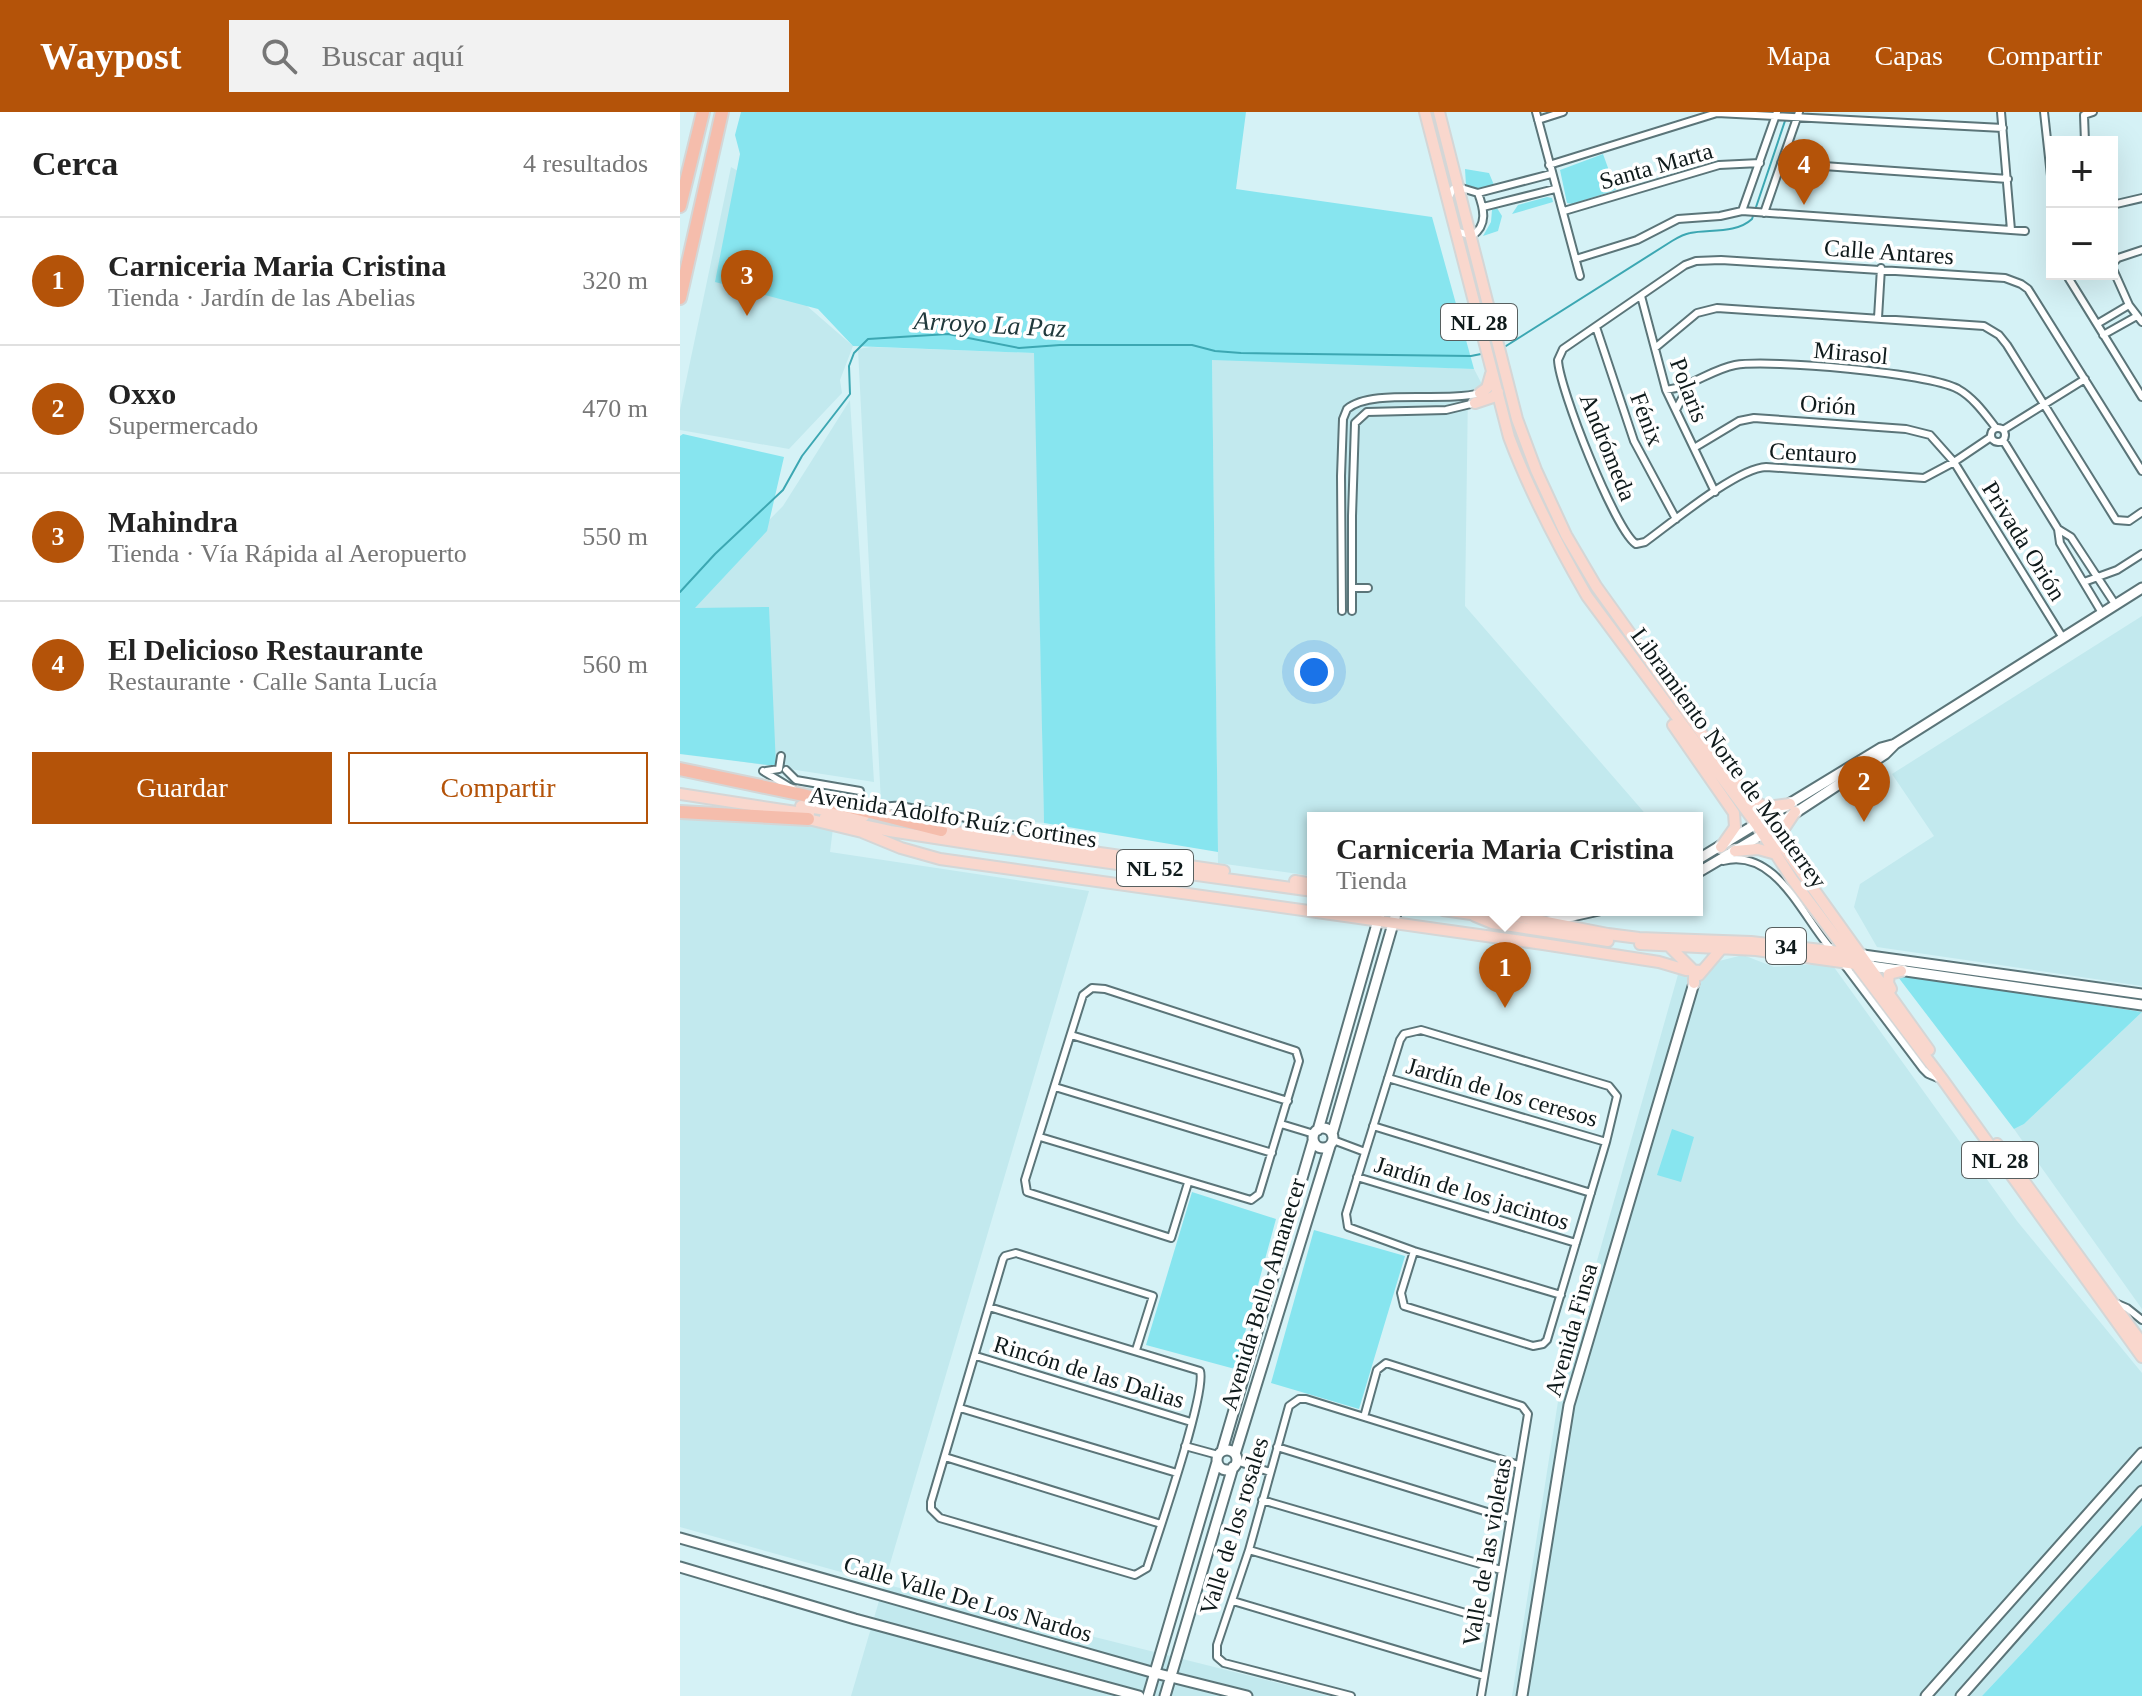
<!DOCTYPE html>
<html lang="es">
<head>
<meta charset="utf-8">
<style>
	body { margin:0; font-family:"Times New Roman",serif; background:#f2f2f2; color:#222 }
	.controls { position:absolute; right:24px; top:24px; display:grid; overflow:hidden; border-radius:0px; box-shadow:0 8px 32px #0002 }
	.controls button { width:72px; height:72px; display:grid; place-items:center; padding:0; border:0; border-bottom:2px solid #e0e0e0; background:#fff; color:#222; font:40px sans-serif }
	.you { position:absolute; left:634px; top:560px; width:28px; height:28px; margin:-20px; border:6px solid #fff; border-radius:50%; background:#1a73e8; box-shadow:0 0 0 12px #1a73e833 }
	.badge { display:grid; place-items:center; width:52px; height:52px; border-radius:50%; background:#b45309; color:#fff; font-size:26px; font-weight:700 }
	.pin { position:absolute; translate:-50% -66px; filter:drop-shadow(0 2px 4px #0008) }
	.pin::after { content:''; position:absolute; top:42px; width:28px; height:24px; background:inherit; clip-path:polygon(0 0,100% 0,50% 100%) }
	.popup { position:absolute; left:627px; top:700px; width:396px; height:104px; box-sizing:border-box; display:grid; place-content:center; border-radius:0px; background:#fff; filter:drop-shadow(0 2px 6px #0005); font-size:26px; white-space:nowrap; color:#767676 }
	.popup b { font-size:30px; color:#222 }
	.popup::after { content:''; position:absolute; left:50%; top:100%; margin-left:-16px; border:16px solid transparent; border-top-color:#fff }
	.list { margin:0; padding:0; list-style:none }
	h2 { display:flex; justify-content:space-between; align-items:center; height:104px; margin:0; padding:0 32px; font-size:34px }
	h2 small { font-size:26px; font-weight:400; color:#767676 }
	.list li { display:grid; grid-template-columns:52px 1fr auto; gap:24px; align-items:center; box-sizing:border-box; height:128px; padding:0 32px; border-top:2px solid #e0e0e0 }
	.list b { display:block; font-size:30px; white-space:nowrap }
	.list p { margin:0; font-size:26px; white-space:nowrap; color:#767676 }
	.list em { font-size:26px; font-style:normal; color:#767676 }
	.actions { display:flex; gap:16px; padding:24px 32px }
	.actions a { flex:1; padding:18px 0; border:2px solid #b45309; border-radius:0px; text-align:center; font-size:28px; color:#b45309 }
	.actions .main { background:#b45309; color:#fff }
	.icon { flex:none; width:44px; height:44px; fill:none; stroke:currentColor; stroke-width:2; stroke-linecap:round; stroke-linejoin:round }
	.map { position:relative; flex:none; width:1462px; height:1584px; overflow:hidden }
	header { display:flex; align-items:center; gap:48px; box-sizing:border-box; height:112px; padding:0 40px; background:#b45309; color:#fff }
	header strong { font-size:38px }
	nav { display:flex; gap:44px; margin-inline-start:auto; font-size:28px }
	.search { width:560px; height:72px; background:#f2f2f2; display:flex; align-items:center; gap:20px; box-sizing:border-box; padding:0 28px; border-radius:0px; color:#767676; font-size:30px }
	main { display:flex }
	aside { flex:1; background:#fff }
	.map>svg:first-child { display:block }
</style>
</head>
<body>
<header>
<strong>Waypost</strong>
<div class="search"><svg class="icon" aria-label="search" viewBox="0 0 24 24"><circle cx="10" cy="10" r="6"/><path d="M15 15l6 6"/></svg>Buscar aquí</div>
<nav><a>Mapa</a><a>Capas</a><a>Compartir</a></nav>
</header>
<main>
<aside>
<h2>Cerca<small>4 resultados</small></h2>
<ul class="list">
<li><span class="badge">1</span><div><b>Carniceria Maria Cristina</b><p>Tienda · Jardín de las Abelias</p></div><em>320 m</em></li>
<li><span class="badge">2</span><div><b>Oxxo</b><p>Supermercado</p></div><em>470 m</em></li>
<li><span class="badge">3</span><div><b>Mahindra</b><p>Tienda · Vía Rápida al Aeropuerto</p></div><em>550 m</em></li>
<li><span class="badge">4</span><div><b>El Delicioso Restaurante</b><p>Restaurante · Calle Santa Lucía</p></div><em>560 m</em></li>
</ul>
<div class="actions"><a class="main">Guardar</a><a>Compartir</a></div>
</aside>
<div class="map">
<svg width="1462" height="1584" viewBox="0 0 1462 1584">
	<rect width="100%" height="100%" fill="#d5f2f6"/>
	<path fill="#c2e9ee" d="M 51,55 L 93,79 L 127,194 L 173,234 L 160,268 L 162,281 L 109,337 L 0,318 L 0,298 Z
		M 191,235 L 355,241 L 364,711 L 201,691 L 178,237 Z
		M 532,247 L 794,257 L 806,280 L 788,278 L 785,494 L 969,706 L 633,706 L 633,764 L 538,751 Z
		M 170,288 L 194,670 L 0,640 L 0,498 L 103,394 Z
		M 1462,504 L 1462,874 L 1197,835 L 1174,795 L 1180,772 L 1254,724 L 1212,662 Z
		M 0,707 L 153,716 L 150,740 L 409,779 L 204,1472 L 650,1584 L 171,1584 L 204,1472 L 0,1415 Z
		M 1063,843 L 1094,855 L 1151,851 L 1337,1109 L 1462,1261 L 1462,1413 L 1302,1584 L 832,1584 L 879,1283 L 999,859 Z
		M 1462,900 L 1462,1197 L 1334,1017 L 1344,1012 Z"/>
	<path fill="#87e5ef" d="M 61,0 L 566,0 L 556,77 L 752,105 L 794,257 L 532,248 L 538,740 L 364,711 L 354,241 L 173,234 L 138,197 L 35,170 L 60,42 L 55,23 Z
		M 923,42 L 936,78 L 892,92 L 887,91 L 880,58 Z
		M 785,57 L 809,61 L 814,73 L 799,78 L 786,73 Z
		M 867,85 L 872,86 L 873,90 L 832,102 L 838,93 Z
		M 817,96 L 822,104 L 818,119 L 803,124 L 811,110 L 812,98 Z
		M 3,322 L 104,345 L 87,419 L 15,496 L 89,495 L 96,654 L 0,642 L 0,324 Z
		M 1215,861 L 1462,900 L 1344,1012 L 1334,1017 Z
		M 992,1017 L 1014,1025 L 1001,1070 L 977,1063 Z
		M 512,1080 L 596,1107 L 555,1257 L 466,1233 Z
		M 634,1118 L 725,1144 L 679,1297 L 591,1271 Z
		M 1462,1413 L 1462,1584 L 1302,1584 Z"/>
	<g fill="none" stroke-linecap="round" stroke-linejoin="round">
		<path stroke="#3ca7b2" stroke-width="2" d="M 826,234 L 992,129 C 997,126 1004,122 1010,121 C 1029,117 1056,122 1072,107 L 1108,0
			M 0,480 L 35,442 L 103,378 L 122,344 L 170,282 L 169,254 L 174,241 L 188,227 L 268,222 L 339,236 L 380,233 L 512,233 L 535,239 L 561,241 L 791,244 L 801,242"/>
		<defs>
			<path id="street" d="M 856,0 L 900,164
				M 1321,0 L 1331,118
				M 1364,0 L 1372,73
				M 858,8 L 883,0
				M 1405,30 L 1404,3 L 1413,0
				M 1101,51 L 1328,67
				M 869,53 L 1037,1 L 1323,16
				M 798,81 L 871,62
				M 769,85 L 773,77 L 778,75 L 798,81 C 804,97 808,113 792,124 L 776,119
				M 1432,93 L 1462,86
				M 803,95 L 875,77
				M 884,99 L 1039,53 L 1080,51
				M 1062,99 L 1097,0
				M 1084,101 L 1119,0
				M 896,147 L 957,128 L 998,107 L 1040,104 L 1062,99 L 1345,119
				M 1432,152 L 1438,146 L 1462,138
				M 1432,155 L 1449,193 L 1462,210
				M 1386,162 L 1462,285
				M 961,184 L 986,278 L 1035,380
				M 1198,206 L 1201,156
				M 1417,212 L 1449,193
				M 916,215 L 954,329 L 996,407
				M 1423,223 L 1457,204
				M 975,236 L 1017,201 L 1037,196 L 1304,214 L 1319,223 L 1327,233 L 1436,408 L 1449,409 L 1462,400
				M 986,278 C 1012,275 1030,258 1055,253 C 1090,247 1248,261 1278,277 C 1294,286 1305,302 1316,316
				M 996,298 L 1009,273
				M1311 323a7 7 0 1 1 14 0a7 7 0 1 1-14 0Z
				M 1323,318 L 1405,267
				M 1311,325 L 1274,350 L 1244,366 L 1086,355 C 1057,356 990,412 965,430 L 956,432 C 935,418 879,276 878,248 L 883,237 L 1005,153 L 1016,149 L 1041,148 L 1325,166 L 1341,172 L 1348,177 L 1462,359
				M 1323,328 L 1378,417 L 1380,431 L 1422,501
				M 1014,336 L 1059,309 L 1074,306 L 1226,317 L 1250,323 L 1274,350 L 1383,526
				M 1378,417 L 1391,425 L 1435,492
				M 1404,470 L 1437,458 L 1462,442
				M 672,476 L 688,476
				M 662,499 L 661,364 L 663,307 L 667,297 C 691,276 764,291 800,281
				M 672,499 L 672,404 L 675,311 L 687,300 L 766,298 L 795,291
				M 106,658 L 116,668 L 180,679 L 183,696 C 196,700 205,692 219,694 C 280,704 341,717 403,728 L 411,730 L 416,740
				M 83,659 L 113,677
				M 86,659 L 99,657 L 101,644
				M 1043,749 C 1097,735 1123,807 1153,839
				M 1163,851 L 1243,957 L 1248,962 L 1260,967
				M 391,923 L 608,989
				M 708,966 L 926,1030
				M 375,975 L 592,1041
				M 601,1012 L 634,1022
				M 693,1014 L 911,1081
				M 360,1025 L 571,1088 L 579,1082 L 619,949 L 616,939 L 425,877 L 412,876 L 403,883 L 345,1068 L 347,1080 L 491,1126 L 508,1071
				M 653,1028 L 685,1040
				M 677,1065 L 896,1131
				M 734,1139 L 721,1181 L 724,1194 L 853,1234 L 863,1232 L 867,1228 L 926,1030 L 937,984 L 929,974 L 741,918 L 724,922 L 720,928 L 666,1102 L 668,1115 L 734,1139 L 881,1183
				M 1433,1190 L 1447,1196 L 1462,1208
				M 309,1195 L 520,1259 C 527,1280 477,1425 467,1456 L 455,1463 L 260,1406 L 251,1397 L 251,1390 L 323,1147 L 325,1144 L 336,1141 L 473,1184 L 456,1238
				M 296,1244 L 511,1310
				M 280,1296 L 497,1361
				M 684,1305 L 697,1258 L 706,1251 L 842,1294 L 848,1302 L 801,1584
				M 505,1334 L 538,1343
				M 597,1335 L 830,1407
				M 265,1345 L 481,1412
				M 556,1349 L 590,1360
				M 582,1388 L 821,1458
				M 569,1438 L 813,1509
				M 553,1489 L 804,1564
				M 671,1584 L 544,1551 L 537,1545 L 537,1533 L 569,1438 L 609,1294 L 619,1287 L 626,1287 L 839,1353"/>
			<path id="secondary" d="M 1017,748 L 1201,636 L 1212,633
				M 1017,761 L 1083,722 L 1205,642 L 1215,632 L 1462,476
				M 827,799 L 847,798
				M 865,810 L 919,798
				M 1176,842 L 1462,882
				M 1184,853 L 1462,893
				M633 1026a10 10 0 1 1 20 0a10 10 0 1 1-20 0Z
				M 638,1018 L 701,798
				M 652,1022 L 717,798
				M537 1348a10 10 0 1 1 20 0a10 10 0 1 1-20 0Z
				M 542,1339 L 633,1029
				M 555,1342 L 650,1034
				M 0,1426 L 475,1561 L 567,1584
				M 0,1455 L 175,1507 L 459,1584
				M 468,1584 L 537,1350
				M 485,1584 L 553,1355
				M 842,1584 L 889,1293 L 1014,871
				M 1246,1584 L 1462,1341
				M 1281,1584 L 1462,1379"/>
			<path id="primary" d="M 745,0 L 829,325 C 850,381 877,432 907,484 L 1077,713 L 1112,767 L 1263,968 L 1462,1245
				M 759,0 L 837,307 L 856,358 L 886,423 L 916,474 L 1249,938
				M 800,281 L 807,276 L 811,262
				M 795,291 L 813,285 L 818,280
				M 993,613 L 1054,701 L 1055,715 L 1041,735
				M 0,682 L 129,702
				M 1074,690 L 1087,695 L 1110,692
				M 121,694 L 184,704
				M 145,705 L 210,719 L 307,734 L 633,779
				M 128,707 L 182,720 L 221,736 L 260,747 L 863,832 L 979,850 L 1006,858 L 1022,859
				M 255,717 L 544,759
				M 1104,735 L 1103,718 L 1115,700
				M 1055,739 L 1078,737 L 1096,742
				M 615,769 L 633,772
				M 763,798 L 791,802 L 815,800 L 928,822 L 959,826 L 1071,830 L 1168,841
				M 795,804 L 812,811 L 928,829
				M 960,832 L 1076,838 L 1176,852
				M 989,834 L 1014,859 L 1014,871
				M 1019,863 L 1041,837
				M 1211,877 L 1208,871 L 1209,862 L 1221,859
				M 1317,1032 L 1462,1231"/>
			<path id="highway" d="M 0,94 L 23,0
				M 0,186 L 42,0
				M 0,657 L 123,683 L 261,718
				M 0,700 L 128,707"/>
		</defs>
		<use href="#street" stroke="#5b7579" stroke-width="10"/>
		<use href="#secondary" stroke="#5b7579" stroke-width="13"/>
		<use href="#primary" stroke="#d4d6d6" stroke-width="14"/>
		<use href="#highway" stroke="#d4d6d6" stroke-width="16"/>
		<use href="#street" stroke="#fff" stroke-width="6"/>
		<use href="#secondary" stroke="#fff" stroke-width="9"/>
		<use href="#primary" stroke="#f9d7cd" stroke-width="10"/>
		<use href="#highway" stroke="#f5bdac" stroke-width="12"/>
	</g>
	<g text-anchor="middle" stroke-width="7" stroke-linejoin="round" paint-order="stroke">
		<g fill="#fff" stroke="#575f5f" stroke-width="2">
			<rect x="761" y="192" width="76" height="36" rx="6"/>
			<rect x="437" y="738" width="76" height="36" rx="6"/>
			<rect x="1086" y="816" width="40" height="36" rx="6"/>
			<rect x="1282" y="1030" width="76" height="36" rx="6"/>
		</g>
		<g font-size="22" font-weight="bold" fill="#0f1a1b">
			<text x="799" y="218">NL 28</text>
			<text x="475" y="764">NL 52</text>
			<text x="1106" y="842">34</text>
			<text x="1320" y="1056">NL 28</text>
		</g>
		<g font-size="24" fill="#0f1a1b" stroke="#fff">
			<text transform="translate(976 54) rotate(-16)" y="8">Santa Marta</text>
			<text transform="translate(1209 140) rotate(4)" y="8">Calle Antares</text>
			<text transform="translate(1171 241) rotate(5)" y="8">Mirasol</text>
			<text transform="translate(1009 278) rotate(69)" y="8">Polaris</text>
			<text transform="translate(1148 293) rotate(4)" y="8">Orión</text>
			<text transform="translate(967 307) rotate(69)" y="8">Fénix</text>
			<text transform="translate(928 335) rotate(68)" y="8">Andrómeda</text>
			<text transform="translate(1133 341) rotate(3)" y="8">Centauro</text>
			<text transform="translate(1344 429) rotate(58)" y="8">Privada Orión</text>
			<text transform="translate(1049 646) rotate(54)" y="8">Libramiento Norte de Monterrey</text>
			<text transform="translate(273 705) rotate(9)" y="8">Avenida Adolfo Ruíz Cortines</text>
			<text transform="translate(822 980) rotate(16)" y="8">Jardín de los ceresos</text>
			<text transform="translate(792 1081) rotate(17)" y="8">Jardín de los jacintos</text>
			<text transform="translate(583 1182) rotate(-73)" y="8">Avenida Bello Amanecer</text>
			<text transform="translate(891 1218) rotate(-74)" y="8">Avenida Finsa</text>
			<text transform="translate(409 1260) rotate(17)" y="8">Rincón de las Dalias</text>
			<text transform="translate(554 1414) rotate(-73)" y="8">Valle de los rosales</text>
			<text transform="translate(807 1440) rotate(-80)" y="8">Valle de las violetas</text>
			<text transform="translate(288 1487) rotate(16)" y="8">Calle Valle De Los Nardos</text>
		</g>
		<g font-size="26" font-style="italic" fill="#21393c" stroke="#fff">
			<text transform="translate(310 212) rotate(3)" y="9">Arroyo La Paz</text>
		</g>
	</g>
</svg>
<div class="controls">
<button>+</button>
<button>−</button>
</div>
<div class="you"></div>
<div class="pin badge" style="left:825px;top:896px">1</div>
<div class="popup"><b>Carniceria Maria Cristina</b>Tienda</div>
<div class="pin badge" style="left:1184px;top:710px">2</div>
<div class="pin badge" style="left:67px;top:204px">3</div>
<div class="pin badge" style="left:1124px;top:93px">4</div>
</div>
</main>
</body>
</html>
